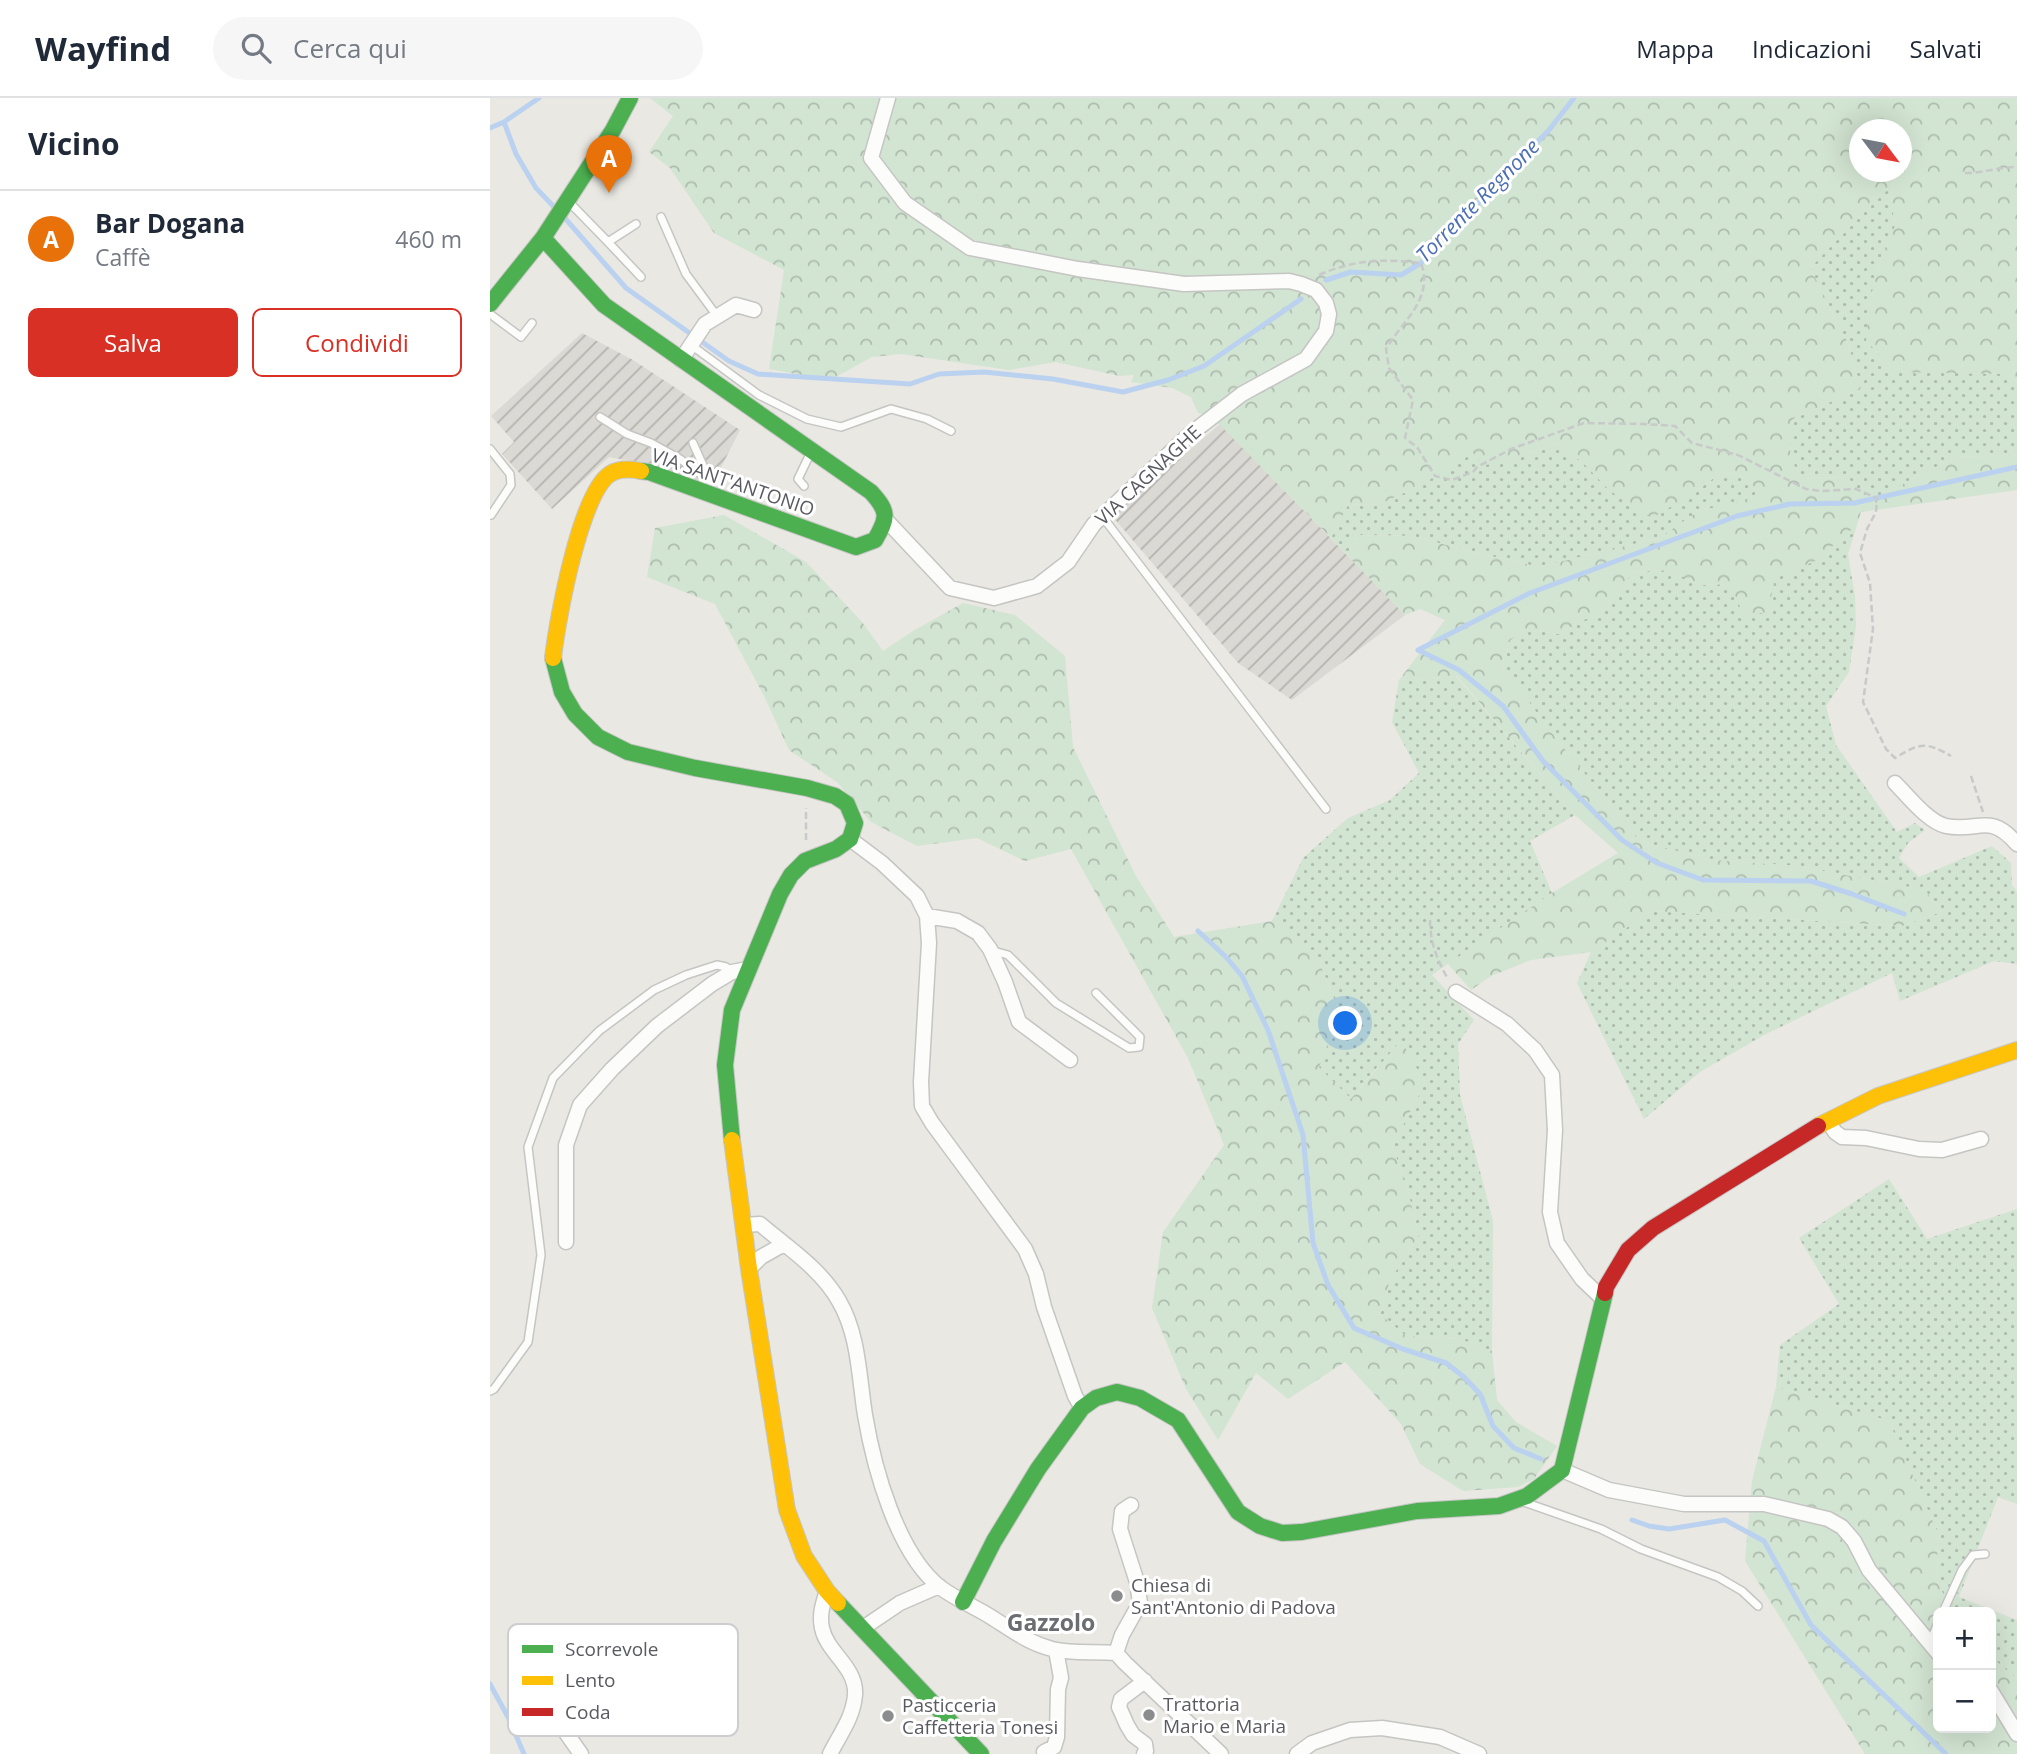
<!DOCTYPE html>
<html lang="it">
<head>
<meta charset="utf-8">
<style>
	body { margin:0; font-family:"Open Sans",sans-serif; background:#f6f6f7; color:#1f2937 }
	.controls { position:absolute; right:21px; bottom:21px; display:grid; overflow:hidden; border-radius:10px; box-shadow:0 7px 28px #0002 }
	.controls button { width:63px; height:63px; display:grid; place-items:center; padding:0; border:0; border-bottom:2px solid #e0e1e3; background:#fff; color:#1f2937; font:35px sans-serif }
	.compass { position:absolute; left:1359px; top:21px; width:63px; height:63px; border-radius:50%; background:#fff; box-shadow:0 7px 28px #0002; rotate:122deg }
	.you { position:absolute; left:856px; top:926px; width:24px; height:24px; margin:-18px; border:5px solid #fff; border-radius:50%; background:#1a73e8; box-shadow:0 0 0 10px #1a73e833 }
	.badge { display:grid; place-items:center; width:46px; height:46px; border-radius:50%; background:#d93025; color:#fff; font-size:23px; font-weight:700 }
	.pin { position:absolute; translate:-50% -58px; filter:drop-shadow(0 2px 4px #0008) }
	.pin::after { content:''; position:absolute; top:37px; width:24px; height:21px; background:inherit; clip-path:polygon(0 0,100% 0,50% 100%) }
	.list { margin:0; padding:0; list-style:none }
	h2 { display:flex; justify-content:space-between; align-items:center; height:91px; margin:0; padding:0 28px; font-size:30px }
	h2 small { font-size:23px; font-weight:400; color:#747a83 }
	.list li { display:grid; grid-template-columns:46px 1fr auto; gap:21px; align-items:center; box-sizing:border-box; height:98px; padding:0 28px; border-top:2px solid #e0e1e3 }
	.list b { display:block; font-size:26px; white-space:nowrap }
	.list p { margin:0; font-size:23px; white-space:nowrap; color:#747a83 }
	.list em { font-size:23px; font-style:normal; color:#747a83 }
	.actions { display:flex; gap:14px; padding:21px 28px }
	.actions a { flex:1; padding:16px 0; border:2px solid #d93025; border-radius:10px; text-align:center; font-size:24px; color:#d93025 }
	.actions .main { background:#d93025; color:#fff }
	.icon { flex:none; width:38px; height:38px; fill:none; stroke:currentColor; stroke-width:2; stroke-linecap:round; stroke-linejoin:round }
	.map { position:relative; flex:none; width:1527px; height:1656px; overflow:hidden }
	header { display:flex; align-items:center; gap:42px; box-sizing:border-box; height:98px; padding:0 35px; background:#fff; border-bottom:2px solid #e0e1e3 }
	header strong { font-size:33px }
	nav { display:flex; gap:38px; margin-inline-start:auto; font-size:24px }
	.search { width:490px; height:63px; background:#f6f6f7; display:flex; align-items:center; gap:18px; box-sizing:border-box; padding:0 24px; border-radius:38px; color:#747a83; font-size:26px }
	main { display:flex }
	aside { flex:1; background:#fff }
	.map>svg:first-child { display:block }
</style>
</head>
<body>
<header>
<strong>Wayfind</strong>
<div class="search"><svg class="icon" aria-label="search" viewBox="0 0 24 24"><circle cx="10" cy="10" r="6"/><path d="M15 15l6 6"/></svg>Cerca qui</div>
<nav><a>Mappa</a><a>Indicazioni</a><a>Salvati</a></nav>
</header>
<main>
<aside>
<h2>Vicino<small></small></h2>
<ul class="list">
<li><span class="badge" style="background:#e8710a">A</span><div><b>Bar Dogana</b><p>Caffè</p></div><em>460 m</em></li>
</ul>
<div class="actions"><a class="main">Salva</a><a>Condividi</a></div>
</aside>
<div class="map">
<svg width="1527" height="1656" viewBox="0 0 1527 1656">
	<defs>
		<pattern id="industrial-furrows" width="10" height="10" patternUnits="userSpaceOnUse" patternTransform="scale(1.75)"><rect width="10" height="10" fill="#dad9d4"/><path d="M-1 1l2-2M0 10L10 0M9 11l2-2" fill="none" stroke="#b4b3af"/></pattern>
		<pattern id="grass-dots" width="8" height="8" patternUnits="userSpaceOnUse" patternTransform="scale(1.75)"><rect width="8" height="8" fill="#d2e4d2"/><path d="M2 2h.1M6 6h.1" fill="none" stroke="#adbcae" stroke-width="1.8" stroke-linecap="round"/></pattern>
		<pattern id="forest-crowns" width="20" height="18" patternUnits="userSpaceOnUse" patternTransform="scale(1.75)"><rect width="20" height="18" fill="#d2e4d2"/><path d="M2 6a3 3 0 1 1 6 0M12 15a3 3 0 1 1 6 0" fill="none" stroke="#adbcae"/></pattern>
	</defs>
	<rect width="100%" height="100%" fill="#e9e8e3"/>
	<path fill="url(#industrial-furrows)" d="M 92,235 L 143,262 L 250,332 L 220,391 L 158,366 L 119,359 L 62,411 L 12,356 L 24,344 L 1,318 Z
		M 730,326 L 915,517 L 802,602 L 748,565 L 622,418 Z"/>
	<path fill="url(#grass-dots)" d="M 1400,89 L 1405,128 L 1387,173 L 1474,275 L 1519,276 L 1527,284 L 1527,357 L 1466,359 L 1372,407 L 1359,380 L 1312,379 C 1295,358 1299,347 1303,321 L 1371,290 L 1358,245 L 1320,170 L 1372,116 Z
		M 1069,345 L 1094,366 L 1202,396 L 1232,374 L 1253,378 L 1275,399 L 1209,413 L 1169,440 L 1049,469 L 987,455 L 922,438 L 867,437 L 857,457 L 841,440 L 858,407 L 890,406 L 927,389 L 983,355 L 1019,363 Z
		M 1367,427 L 1358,456 L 1365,499 L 1366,528 L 1359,574 L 1336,608 L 1346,647 L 1407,734 L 1425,725 L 1435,732 L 1418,745 L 1409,760 L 1429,779 L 1502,748 L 1521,765 L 1522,787 L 1527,794 L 1527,866 L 1504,863 L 1410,903 L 1402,875 L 1274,937 L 1210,974 L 1154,1021 L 1087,885 L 1101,854 L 1161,813 L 1412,828 L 1451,814 L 1435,792 L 1307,768 L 1222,762 L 1149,743 L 1057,629 L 1029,590 L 1012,574 L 1016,546 L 1034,531 L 1068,536 L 1116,510 L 1143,474 L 1180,472 L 1210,487 L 1240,486 L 1285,480 L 1325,463 Z
		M 966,578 L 1085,717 L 1040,743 L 1062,795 L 942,877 L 984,922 L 968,946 L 970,997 L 1003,1123 L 1002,1253 L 970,1241 L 916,1238 L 890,1216 L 900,1182 L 929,1137 L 916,1086 L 902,1048 L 935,985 L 888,968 L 861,1001 L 828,969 L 850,915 L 826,856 L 782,823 L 813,760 L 858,720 L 900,702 L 929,675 L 902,624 L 909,582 Z
		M 1399,1081 L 1437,1141 L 1527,1111 L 1527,1406 L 1508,1399 L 1469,1499 L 1527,1522 L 1527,1581 L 1501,1559 L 1501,1514 L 1463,1514 L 1448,1486 L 1447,1433 L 1399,1323 L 1286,1289 L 1290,1247 L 1349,1206 L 1309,1140 Z"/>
	<path fill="url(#forest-crowns)" fill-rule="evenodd" d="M 160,0 L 1527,0 L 1527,284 L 1519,276 L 1404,274 L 1376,242 L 1380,202 L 1387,173 L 1405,128 L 1400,90 L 1372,116 L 1320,170 L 1358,245 L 1371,290 L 1303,321 C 1299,346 1296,359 1312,379 L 1359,380 L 1372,407 L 1466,359 L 1527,357 L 1527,392 L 1371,414 L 1367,427 L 1325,463 L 1285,480 L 1278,514 L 1254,518 L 1240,486 L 1210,487 L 1180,472 L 1143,474 L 1116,510 L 1068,536 L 1034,531 L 1016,546 L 1012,573 L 1029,590 L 1057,629 L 1149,743 L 1222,762 L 1307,768 L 1435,792 L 1451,814 L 1412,828 L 1161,813 L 1101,854 L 1041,862 L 1001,878 L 981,892 L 958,866 L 1062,795 L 1128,755 L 1085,717 L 967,578 L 909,582 L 955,522 L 930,511 L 915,517 L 857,457 L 867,437 L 922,438 L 987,455 L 1049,469 L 1169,440 L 1209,413 L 1274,398 L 1253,378 L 1232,374 L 1202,396 L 1162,420 L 1120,393 L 1094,366 L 1069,345 L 1019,363 L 995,367 L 983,355 L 927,389 L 890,406 L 858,407 L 841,440 L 721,318 L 708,315 L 701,299 L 682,290 L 641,284 L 644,277 L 629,278 L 566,264 L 519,272 L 411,256 L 382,259 L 340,282 L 279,271 L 294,172 L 224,135 L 180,70 L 159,54 L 183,18 ZM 1370,32 L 1412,32 L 1412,74 L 1370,74 Z
		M 234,417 L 316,464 L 372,524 L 393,553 L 423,533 L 473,505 L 525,517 L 575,558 L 583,649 L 646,778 L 684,839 L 782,823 L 826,856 L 850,915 L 829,969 L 861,1001 L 911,942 L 935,985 L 902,1048 L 916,1086 L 929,1137 L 900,1182 L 890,1216 L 916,1238 L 970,1241 L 1002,1253 L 1007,1302 L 1026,1324 L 1067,1348 L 1044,1381 L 1028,1389 L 973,1393 L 930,1366 L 911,1326 L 855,1264 L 798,1301 L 766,1275 L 728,1342 L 696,1291 L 662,1210 L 673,1134 L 734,1047 L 698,960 L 581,751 L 535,763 L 487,740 L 427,748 L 381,724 L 347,684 L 299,652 L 274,598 L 225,506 L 157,479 L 165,430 Z
		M 1286,1289 L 1399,1323 L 1447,1433 L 1448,1486 L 1463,1514 L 1448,1514 L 1448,1630 L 1501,1630 L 1501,1559 L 1527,1581 L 1527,1656 L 1375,1656 L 1255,1463 L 1262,1383 Z"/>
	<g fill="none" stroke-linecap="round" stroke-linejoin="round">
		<path stroke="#bad1f0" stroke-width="5" d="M 14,24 L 26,56 L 46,90 L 66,111
			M 0,30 L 14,24 L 49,0
			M 73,118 L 136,190 L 239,263 L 268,276 L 420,286 L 449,276 L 494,274 L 563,281 L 633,294 L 678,282 L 714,268 L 811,201
			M 836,182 L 861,174 L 911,177 L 931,165 L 1059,32 L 1084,0
			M 928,552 L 1040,495 L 1247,418 L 1300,406 L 1364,405 L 1527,369
			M 928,552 L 969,572 L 1013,608 L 1053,663 L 1132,742 L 1167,765 L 1213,782 L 1321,783 L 1362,796 L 1414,816
			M 708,833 L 736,859 L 752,878 L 778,932 L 813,1037 L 823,1145 L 838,1187 L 864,1230 L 913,1251 L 956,1265 L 974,1279 L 990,1296 L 1003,1328 L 1024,1350 L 1051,1361
			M 1142,1422 L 1159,1428 L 1179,1431 L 1235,1422 L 1274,1443 L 1321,1527 L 1456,1656
			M 0,1586 L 18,1619 L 34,1656"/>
		<defs>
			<path id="lane" d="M 79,104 L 118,144 L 146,126
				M 171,119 L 196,176 L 227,218
				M 118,144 L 151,179
				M 0,216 L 31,239 L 42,225
				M 201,247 L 269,297 L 317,321 L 351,329 L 401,311 L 437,321 L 461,333
				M 110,319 L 137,336 L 161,345 L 190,361 L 220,383
				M 203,345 L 219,381
				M 0,351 L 20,376 L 21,387 L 1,417
				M 314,388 L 308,381 L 320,356
				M 612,418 L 836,711
				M 500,852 L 518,857 L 566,905 L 639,950 L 649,949 L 650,939 L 606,895
				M 0,1293 L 4,1291 L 38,1244 L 51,1157 L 38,1049 L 63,980 L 109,933 L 164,892 L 196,877 L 227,867 L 236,869 L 242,874
				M 1034,1404 L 1111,1431 L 1151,1451 L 1228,1479 L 1252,1493 L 1268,1508
				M 1453,1514 L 1472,1472 L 1483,1457 L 1495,1456
				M 1440,1544 L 1448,1525"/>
			<path id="street" d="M 191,262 L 215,226 L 246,207 L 264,212
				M 396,422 L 460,490 L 504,500 L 547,488 L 578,464 L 604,426 L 699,337 L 752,296 L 816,261 L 836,233 L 839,216 L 836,205 L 826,192 L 811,186 L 799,183 L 694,186 L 588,171 L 480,150 L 415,105 L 381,60 L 398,0
				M 1405,685 C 1418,698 1438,724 1456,728 C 1488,735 1499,713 1527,746
				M 360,741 L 392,765 L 427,798 L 437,818 L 439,845 L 431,984 L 432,1008 L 442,1025 L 535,1151 L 546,1176 L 554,1209 L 585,1298 L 592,1310
				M 437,818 L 467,823 L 488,835 L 500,851 L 515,884 L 529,924 L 580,962
				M 966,894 L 1017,926 L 1045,952 L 1062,977 L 1065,1032 L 1060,1114 L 1067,1145 L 1092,1181 L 1113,1201
				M 1338,1023 L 1345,1034 L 1352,1039 L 1376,1040 L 1429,1051 L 1452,1052 L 1491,1041
				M 253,1127 L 270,1126 C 297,1149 331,1171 349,1203 C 369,1237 369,1280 375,1317 C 384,1370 407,1456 451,1490 C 466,1501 485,1509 501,1519 C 522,1532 538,1545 562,1551 C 583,1556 605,1553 626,1555
				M 76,1144 L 76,1047 L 90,1007 L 122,971 L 167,928 L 222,886 L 242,874 L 258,871
				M 259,1171 L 271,1159 L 294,1146
				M 1072,1372 L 1119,1392 L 1194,1406 L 1274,1406 L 1338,1421 L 1352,1429 L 1364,1443 L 1379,1472 L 1448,1555
				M 337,1493 C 333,1505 329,1517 332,1530 C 337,1555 367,1569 365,1597 C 363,1620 350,1636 340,1656
				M 373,1530 L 410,1505 L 449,1488
				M 626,1555 L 632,1537 L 650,1505 L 647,1484 L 630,1431 L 632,1413 L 641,1407
				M 626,1555 L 635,1565 L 731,1656
				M 1501,1593 L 1527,1636
				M 53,1602 L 91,1656
				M 554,1654 L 564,1649 L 567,1639 L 568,1591 L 571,1580 L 566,1552
				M 654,1656 L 656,1653 L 655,1646 L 643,1637 L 637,1627 L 629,1609 L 631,1601 L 655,1583
				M 807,1656 L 822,1645 L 860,1632 L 892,1630 L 950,1639 L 989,1656"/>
			<path id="fast" d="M 53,140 L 114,207 L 381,394 C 399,414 398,419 385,442 L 366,449 L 159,374 L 151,373
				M 0,206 L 53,140 L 123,32 L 140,0
				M 63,560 L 72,594 L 85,616 L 108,639 L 138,654 L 205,670 L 317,690 L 345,698 L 357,706 L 365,725 L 360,741 L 346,751 L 315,763 L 301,777 L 290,796 L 242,912 L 235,967 L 242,1042
				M 473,1504 L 504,1443 L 548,1371 L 592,1310 L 606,1300 L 627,1294 L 650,1300 L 688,1322 L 748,1414 L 770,1428 L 792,1435 L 812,1434 L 927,1413 L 1009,1408 L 1037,1398 L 1072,1372 L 1115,1195
				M 348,1505 L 491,1656"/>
			<path id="slow" d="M 63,560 C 67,524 90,395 120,376 C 129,370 141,371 151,373
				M 1328,1028 L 1388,998 L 1527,952
				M 242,1042 L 259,1171 L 297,1412 L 314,1458 L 337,1493 L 348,1505"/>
			<path id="jam" d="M 1115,1195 L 1116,1189 L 1138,1152 L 1163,1130 L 1328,1028"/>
		</defs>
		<use href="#lane" stroke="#c5c5c3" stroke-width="10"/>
		<use href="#street" stroke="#c5c5c3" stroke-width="17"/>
		<use href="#fast" stroke="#c6c6c5" stroke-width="18"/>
		<use href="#slow" stroke="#c6c6c5" stroke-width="18"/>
		<use href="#jam" stroke="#c6c6c5" stroke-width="18"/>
		<path stroke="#c7cac9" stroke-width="2.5" stroke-dasharray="7 3.5" stroke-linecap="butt" d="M 1475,75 C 1493,75 1509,69 1527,69
			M 829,177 C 866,161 891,161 931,165 C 944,201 913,222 896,251 L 899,270 L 923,302 L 915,340 L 927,349 L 945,378 L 962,382 L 983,374 L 987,369 L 1021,351 L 1094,325 L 1154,326 L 1185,328 L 1202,345 L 1248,357 L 1316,391 L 1331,393 L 1366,391 L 1387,400 L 1386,414 L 1377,431 L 1370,455 L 1380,485 L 1383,531 L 1373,604 L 1396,651 L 1405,660 C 1430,645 1435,643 1461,658
			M 1481,678 L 1493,714
			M 316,742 L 316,710
			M 940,822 C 940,844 947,862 958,881"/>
		<use href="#lane" stroke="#fcfcfb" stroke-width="7"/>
		<use href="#street" stroke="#fcfcfb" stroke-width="14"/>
		<use href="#fast" stroke="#4caf50" stroke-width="16"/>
		<use href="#slow" stroke="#ffc107" stroke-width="16"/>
		<use href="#jam" stroke="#c62828" stroke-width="16"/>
	</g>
	<g fill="#8b8c8e" stroke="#fff" stroke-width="2.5">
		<circle cx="627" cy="1498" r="7"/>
		<circle cx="659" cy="1617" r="7"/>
		<circle cx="398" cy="1618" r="7"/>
	</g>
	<g text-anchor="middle" stroke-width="6" stroke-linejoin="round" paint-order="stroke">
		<g font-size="19" fill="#595b60" stroke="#fff">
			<text transform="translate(658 377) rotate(-43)" y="7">VIA CAGNAGHE</text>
			<text transform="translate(243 384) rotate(19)" y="7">VIA SANT'ANTONIO</text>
		</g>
		<g font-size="19" fill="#595b60" stroke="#fff" text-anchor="start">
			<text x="641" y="1494">Chiesa di<tspan x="641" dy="22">Sant'Antonio di Padova</tspan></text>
			<text x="673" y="1613">Trattoria<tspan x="673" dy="22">Mario e Maria</tspan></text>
			<text x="412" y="1614">Pasticceria<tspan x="412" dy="22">Caffetteria Tonesi</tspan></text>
		</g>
		<g font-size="21" font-style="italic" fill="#4c6fb6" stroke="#fff">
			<text transform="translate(988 103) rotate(-45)" y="7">Torrente Regnone</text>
		</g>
		<g font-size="23" font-weight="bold" fill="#6b6d72" stroke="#fff">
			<text x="561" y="1533">Gazzolo</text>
		</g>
	</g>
	<rect x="18" y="1526" width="230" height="112" rx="10" fill="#fff" stroke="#cdcecf" stroke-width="2"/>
	<rect x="32" y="1547" width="31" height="8" fill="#4caf50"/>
	<rect x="32" y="1578" width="31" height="9" fill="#ffc107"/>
	<rect x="32" y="1610" width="31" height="8" fill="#c62828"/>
	<g font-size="19" fill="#595b60">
		<text x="75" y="1558">Scorrevole</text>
		<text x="75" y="1589">Lento</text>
		<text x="75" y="1621">Coda</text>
	</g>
</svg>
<div class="controls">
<button>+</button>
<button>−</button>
</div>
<svg class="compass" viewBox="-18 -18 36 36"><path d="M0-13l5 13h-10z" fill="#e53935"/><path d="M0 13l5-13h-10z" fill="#747a83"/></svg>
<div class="you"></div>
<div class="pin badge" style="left:119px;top:95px;background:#e8710a">A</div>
</div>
</main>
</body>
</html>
